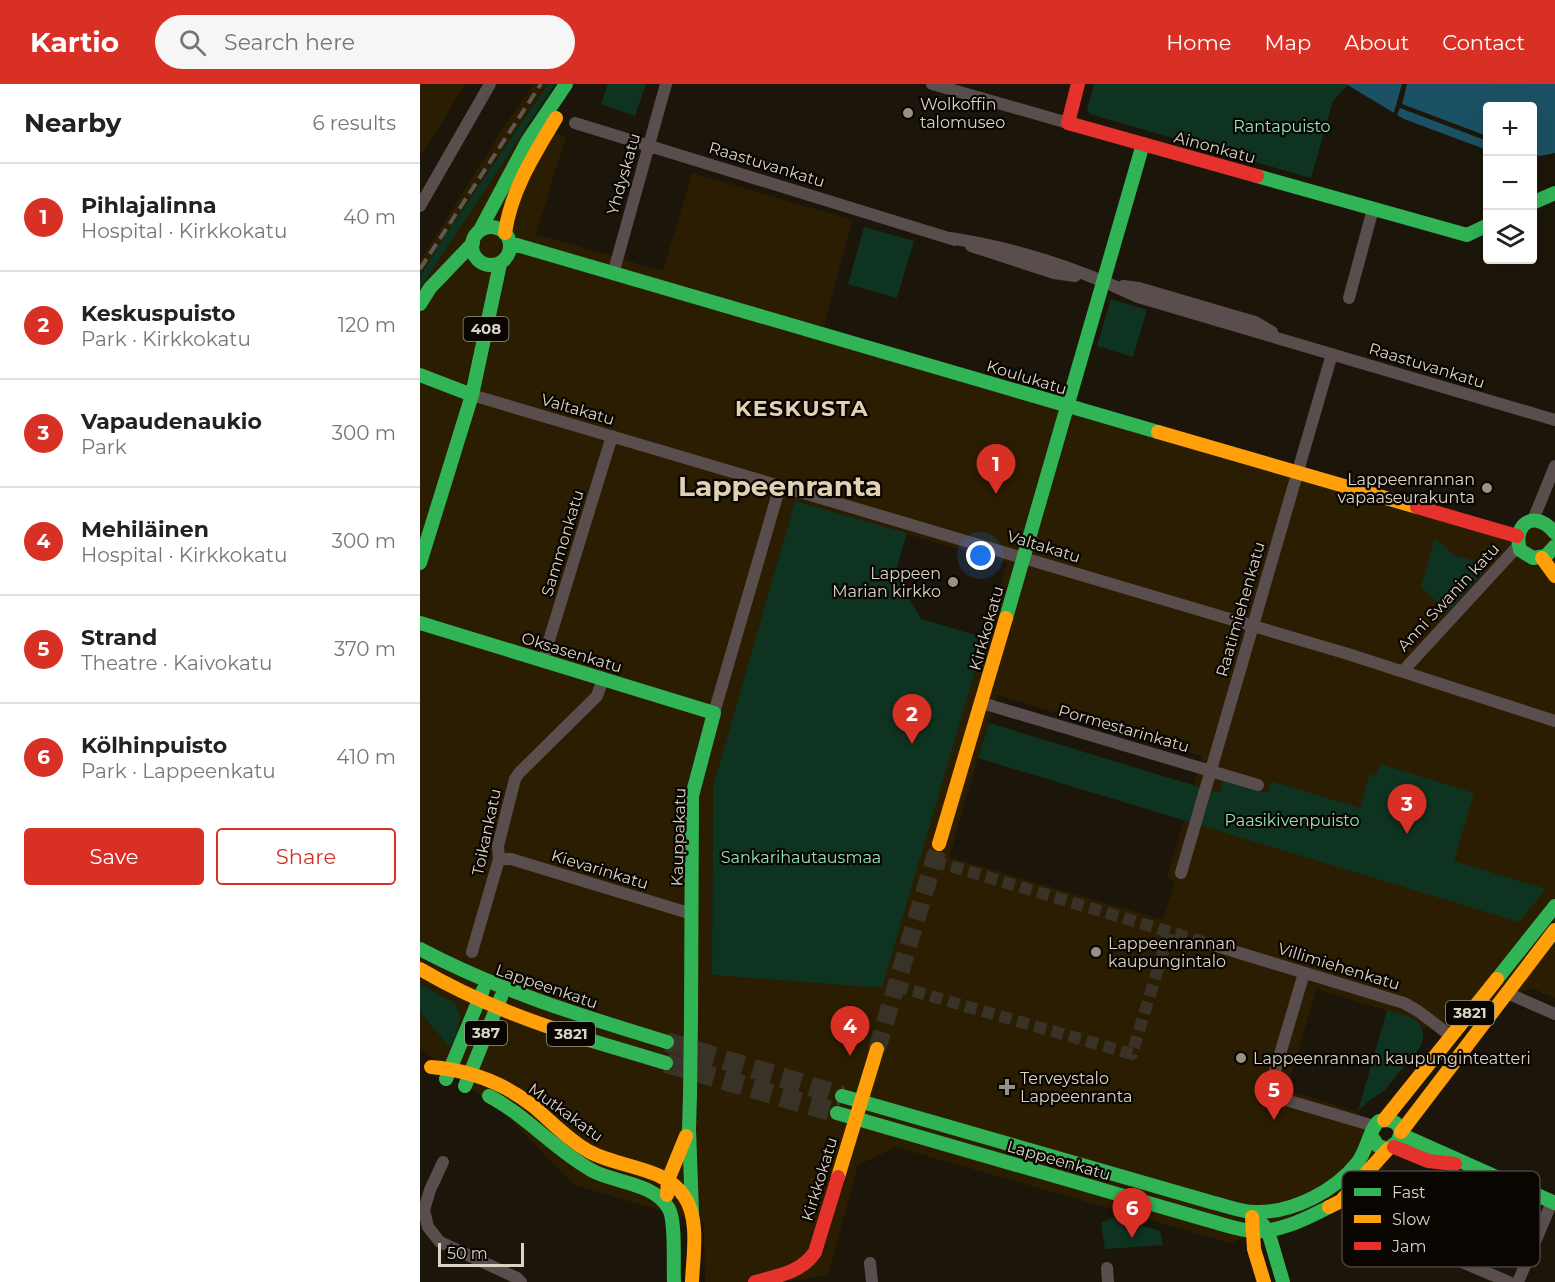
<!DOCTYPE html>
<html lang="en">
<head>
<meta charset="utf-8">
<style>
	body { margin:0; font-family:Montserrat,sans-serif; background:#f6f6f6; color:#222 }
	.controls { position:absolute; right:18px; top:18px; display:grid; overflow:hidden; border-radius:6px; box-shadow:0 6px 24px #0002 }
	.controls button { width:54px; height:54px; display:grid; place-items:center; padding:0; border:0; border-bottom:2px solid #e0e0e0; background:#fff; color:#222; font:30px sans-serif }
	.scale { position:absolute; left:18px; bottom:15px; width:86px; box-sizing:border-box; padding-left:6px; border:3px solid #dbd4c6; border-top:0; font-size:16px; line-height:21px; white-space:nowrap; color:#dbd4c6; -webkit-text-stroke:4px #090501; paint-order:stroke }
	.you { position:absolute; left:561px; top:472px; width:21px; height:21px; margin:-15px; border:4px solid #fff; border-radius:50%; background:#1a73e8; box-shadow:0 0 0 9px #1a73e833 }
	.badge { display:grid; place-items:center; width:39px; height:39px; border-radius:50%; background:#d93025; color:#fff; font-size:20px; font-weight:700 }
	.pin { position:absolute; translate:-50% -50px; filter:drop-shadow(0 2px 3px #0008) }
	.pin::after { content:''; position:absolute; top:32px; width:21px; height:18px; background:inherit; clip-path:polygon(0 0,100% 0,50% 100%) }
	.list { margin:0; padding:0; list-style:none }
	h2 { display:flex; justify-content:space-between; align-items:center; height:78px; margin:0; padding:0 24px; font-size:26px }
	h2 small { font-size:20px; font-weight:400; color:#767676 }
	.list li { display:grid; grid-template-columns:39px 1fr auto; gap:18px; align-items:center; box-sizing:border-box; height:108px; padding:0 24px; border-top:2px solid #e0e0e0 }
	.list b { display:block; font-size:22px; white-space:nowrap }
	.list p { margin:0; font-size:20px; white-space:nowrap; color:#767676 }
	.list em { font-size:20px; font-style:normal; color:#767676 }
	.actions { display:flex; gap:12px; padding:18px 24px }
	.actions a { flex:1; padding:14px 0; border:2px solid #d93025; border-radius:6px; text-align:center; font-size:21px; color:#d93025 }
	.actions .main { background:#d93025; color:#fff }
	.icon { flex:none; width:33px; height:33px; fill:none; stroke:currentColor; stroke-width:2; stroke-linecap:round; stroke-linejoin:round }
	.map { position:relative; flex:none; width:1135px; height:1198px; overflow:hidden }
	header { display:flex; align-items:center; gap:36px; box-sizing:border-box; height:84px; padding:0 30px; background:#d93025; color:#fff }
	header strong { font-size:28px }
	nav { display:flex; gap:33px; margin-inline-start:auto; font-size:21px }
	.search { width:420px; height:54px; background:#f6f6f6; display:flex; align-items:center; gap:15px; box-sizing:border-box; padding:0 21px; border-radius:33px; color:#767676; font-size:22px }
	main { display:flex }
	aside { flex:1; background:#fff }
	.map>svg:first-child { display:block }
</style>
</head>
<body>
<header>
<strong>Kartio</strong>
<div class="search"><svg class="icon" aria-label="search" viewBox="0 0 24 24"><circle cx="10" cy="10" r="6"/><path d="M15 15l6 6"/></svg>Search here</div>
<nav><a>Home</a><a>Map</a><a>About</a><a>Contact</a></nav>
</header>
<main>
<aside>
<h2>Nearby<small>6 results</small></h2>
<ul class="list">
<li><span class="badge">1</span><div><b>Pihlajalinna</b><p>Hospital · Kirkkokatu</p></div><em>40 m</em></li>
<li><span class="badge">2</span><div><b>Keskuspuisto</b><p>Park · Kirkkokatu</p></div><em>120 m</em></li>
<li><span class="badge">3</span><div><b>Vapaudenaukio</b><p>Park</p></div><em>300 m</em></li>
<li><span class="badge">4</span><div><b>Mehiläinen</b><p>Hospital · Kirkkokatu</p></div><em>300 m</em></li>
<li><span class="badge">5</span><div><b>Strand</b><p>Theatre · Kaivokatu</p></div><em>370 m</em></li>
<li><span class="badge">6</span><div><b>Kölhinpuisto</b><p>Park · Lappeenkatu</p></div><em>410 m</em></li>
</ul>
<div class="actions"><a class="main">Save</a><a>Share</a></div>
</aside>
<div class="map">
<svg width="1135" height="1198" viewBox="0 0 1135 1198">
	<rect width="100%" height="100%" fill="#1c160a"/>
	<path fill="#2b1d01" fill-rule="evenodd" d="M 0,0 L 45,0 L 3,69 L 0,68 Z
		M 114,0 L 128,0 L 18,162 L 0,192 L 0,177 L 84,43 Z
		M 106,43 L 146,52 L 116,150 L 243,187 L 272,89 L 419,132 L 432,136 L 402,250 L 1097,452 L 1104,440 L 1135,449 L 1135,914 L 1111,904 L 1003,945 L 993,934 L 896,905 L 867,1006 L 938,1028 L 967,1090 L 811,1159 L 476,1063 L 438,1081 L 408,1191 L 366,1198 L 285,1198 L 284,1139 L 154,1101 L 89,1034 L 0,964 L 0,928 L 29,963 L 3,902 L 0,900 L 0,204 ZM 375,418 L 587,479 L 462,904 L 292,890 L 293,703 ZM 577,611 L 782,672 L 747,794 L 755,797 L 743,836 L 529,773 Z"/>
	<path fill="#0f3321" d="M 128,0 L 135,0 L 0,204 L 0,192 L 18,162 Z
		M 188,0 L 226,0 L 215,32 L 181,20 Z
		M 674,0 L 926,0 L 928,1 L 913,17 L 891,94 L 670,30 L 667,25 Z
		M 444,143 L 494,157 L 477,214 L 428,200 Z
		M 691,215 L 727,226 L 713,273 L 677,262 Z
		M 375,417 L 487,449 L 475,489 L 501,535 L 565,554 L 462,904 L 292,891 L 293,703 Z
		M 1015,454 L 1034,471 L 1062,479 L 1069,462 L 1081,468 L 1028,528 L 1001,503 Z
		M 569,639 L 799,709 L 803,696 L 847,709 L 851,697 L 940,724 L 950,690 L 956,692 L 960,680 L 1054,709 L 1034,777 L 1126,805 L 1099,838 L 558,674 Z
		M 0,900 L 34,919 L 41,932 L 34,958 L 29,963 L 0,928 Z
		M 967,926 C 988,932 1010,935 1001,962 L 964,1007 L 950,1016 L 938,1027 Z
		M 694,1133 L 740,1147 L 743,1161 L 685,1165 L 681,1139 Z"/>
	<path fill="#1b5164" d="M 926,0 L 1135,0 L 1135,69 L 1120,72 L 1113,71 L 1112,22 L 1068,22 L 1067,66 L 984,35 Z"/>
	<path fill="#1c160a" d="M 982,0 L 987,0 L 982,20 L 1067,52 L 1067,57 L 980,24 L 976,33 L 973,32 Z"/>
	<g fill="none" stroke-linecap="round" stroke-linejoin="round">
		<path stroke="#393226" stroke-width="12" stroke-dasharray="12 6" stroke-linecap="butt" d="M 514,777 L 790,860
			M 476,902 L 712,970 L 749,848"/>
		<path stroke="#393226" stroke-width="18" stroke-dasharray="18 9" stroke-linecap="butt" d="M 457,965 L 519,760"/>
		<path stroke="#393226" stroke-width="20" stroke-dasharray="20 10" stroke-linecap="butt" d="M 247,958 L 422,1012
			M 246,979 L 417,1029"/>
		<path stroke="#5a4d4d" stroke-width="12" d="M 512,0 L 648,39
			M 155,39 L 535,156
			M 0,122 L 70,0
			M 530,154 C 595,164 658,184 718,213 L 1135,336
			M 551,162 L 634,189 L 655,192
			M 193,190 L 246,0
			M 703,202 L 719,204 L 835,238 L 852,248
			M 929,214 L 953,125
			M 52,311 L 928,570 L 1135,637
			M 1113,436 L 1135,382
			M 123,576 L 192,352
			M 983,587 L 1098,462
			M 562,619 L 838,701
			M 294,629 L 360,402
			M 79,775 L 91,775 L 272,830
			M 761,789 L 912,270
			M 790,860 L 984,919 L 998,927 L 1031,952
			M 52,868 L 79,775 L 78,762 L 95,695 L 99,689 L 177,612 L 183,595
			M 884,889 L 850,1004 L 859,1014 L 954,1042
			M 1087,909 L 1135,930
			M 23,1078 L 10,1106 L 4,1126 L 8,1143 L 20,1158 L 97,1194 L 101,1198
			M 1004,1162 L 1089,1198
			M 450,1179 L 452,1198
			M 687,1184 L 688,1198
			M 1098,1198 L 1132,1118"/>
		<path stroke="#30b455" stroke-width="14" d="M 837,92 L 1047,151 L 1068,141
			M 1112,119 L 1135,109
			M52 162a19 19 0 1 1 38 0a19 19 0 1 1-38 0Z
			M 60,146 L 107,58 L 146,0
			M 90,159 L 738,348
			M 0,220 L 10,204 L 53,159
			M 0,291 L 52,311
			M 1135,449 C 1117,426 1092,437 1100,466 L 1113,474 L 1126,472 L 1135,462
			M 0,479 L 52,311 L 80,180
			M 586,534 L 723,60
			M 0,539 L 294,629 L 272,712 L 271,934
			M 0,865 C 79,907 162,932 247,958
			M 1077,895 L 1135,822
			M 169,956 L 246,979
			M 26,995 L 63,906
			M 45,1002 L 81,913
			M 270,1011 L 269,1045 L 272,1128
			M 69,1012 C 107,1032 135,1066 173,1087 C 196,1099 235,1099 249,1125 C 256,1138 253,1181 254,1198
			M 422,1012 L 794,1119 C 807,1122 821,1128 835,1128 C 873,1129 915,1107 938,1078 C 947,1066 950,1044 959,1037 C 969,1035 977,1036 981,1047 L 978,1057 L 968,1065 L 958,1062 L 952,1053
			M 417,1029 L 787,1136 C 802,1140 818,1146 833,1147 C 859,1149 887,1134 909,1123
			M 982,1051 L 1135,1119
			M 839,1136 L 848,1147 L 863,1198"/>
		<path stroke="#ff9f0a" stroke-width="14" d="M 85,149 C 91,106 114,71 136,34
			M 738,348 L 997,423
			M 1122,474 L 1135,492
			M 519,760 L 586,534
			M 0,885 C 54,917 110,938 169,956
			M 11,983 C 48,986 84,999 113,1022 C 132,1038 148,1056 170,1068 C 200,1084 243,1082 264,1112 C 280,1135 273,1172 272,1198
			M 964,1036 L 1077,895
			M 981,1048 L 1135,846
			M 418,1093 L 457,965
			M 247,1111 L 248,1096 L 266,1052
			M 909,1123 L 921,1117 L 968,1065
			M 832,1133 L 834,1165 L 844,1198"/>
		<path stroke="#e5322d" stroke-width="14" d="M 658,0 L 648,39 L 837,92
			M 997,423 L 1097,452
			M 974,1063 L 1008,1077 L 1035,1080
			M 335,1198 C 357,1192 381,1189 395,1168 L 418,1093"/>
		<path stroke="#605752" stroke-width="4" stroke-dasharray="12 6" stroke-linecap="butt" d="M 0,185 L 121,0"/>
		<path stroke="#30b455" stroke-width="14" d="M 270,1011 L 271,934"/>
	</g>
	<g fill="#989284" stroke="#090501" stroke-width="2">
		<circle cx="488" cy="29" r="6"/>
		<circle cx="1067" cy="404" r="6"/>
		<circle cx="533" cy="498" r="6"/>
		<circle cx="676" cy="868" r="6"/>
		<circle cx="821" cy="974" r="6"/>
		<path d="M584 994h6v6h6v6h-6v6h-6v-6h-6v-6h6z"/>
	</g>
	<g text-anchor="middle" stroke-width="4.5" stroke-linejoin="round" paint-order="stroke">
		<g fill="#090501" stroke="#9c968b" stroke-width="1.5">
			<rect x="43.5" y="233" width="45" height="24" rx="4.5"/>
			<rect x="1026" y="917" width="48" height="24" rx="4.5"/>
			<rect x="45" y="937" width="42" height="24" rx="4.5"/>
			<rect x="127" y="938" width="48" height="24" rx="4.5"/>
		</g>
		<g font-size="15" font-weight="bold" fill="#dbd4c6">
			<text x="66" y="250">408</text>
			<text x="1050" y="934">3821</text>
			<text x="66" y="954">387</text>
			<text x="151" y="955">3821</text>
		</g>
		<g font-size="16" fill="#dbd4c6" stroke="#090501" text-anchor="start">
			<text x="500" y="26">Wolkoffin<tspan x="500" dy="18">talomuseo</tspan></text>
			<text x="1055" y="401" text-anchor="end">Lappeenrannan<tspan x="1055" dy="18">vapaaseurakunta</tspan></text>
			<text x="521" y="495" text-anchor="end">Lappeen<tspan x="521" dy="18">Marian kirkko</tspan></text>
			<text x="688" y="865">Lappeenrannan<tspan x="688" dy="18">kaupungintalo</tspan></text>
			<text x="833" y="980">Lappeenrannan kaupunginteatteri</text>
			<text x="600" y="1000">Terveystalo<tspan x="600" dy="18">Lappeenranta</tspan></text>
		</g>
		<g font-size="16" fill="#92e3b8" stroke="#090501">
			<text x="862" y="48">Rantapuisto</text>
			<text x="872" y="742">Paasikivenpuisto</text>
			<text x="381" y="779">Sankarihautausmaa</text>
		</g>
		<g font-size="16" fill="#dbd4c6" stroke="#090501">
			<text transform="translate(795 63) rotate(15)" y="6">Ainonkatu</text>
			<text transform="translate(347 80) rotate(17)" y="6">Raastuvankatu</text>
			<text transform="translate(203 90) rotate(-74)" y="6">Yhdyskatu</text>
			<text transform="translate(1007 281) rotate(17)" y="6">Raastuvankatu</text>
			<text transform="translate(607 293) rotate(17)" y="6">Koulukatu</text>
			<text transform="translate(158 325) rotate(16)" y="6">Valtakatu</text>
			<text transform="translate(142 459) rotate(-73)" y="6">Sammonkatu</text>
			<text transform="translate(624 462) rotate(17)" y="6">Valtakatu</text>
			<text transform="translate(1028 513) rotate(-47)" y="6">Anni Swanin katu</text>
			<text transform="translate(820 525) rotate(-74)" y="6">Raatimiehenkatu</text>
			<text transform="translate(566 544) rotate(-74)" y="6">Kirkkokatu</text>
			<text transform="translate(152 568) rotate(17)" y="6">Oksasenkatu</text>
			<text transform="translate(704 644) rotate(16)" y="6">Pormestarinkatu</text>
			<text transform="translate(66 748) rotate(-78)" y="6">Toikankatu</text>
			<text transform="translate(258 753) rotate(-88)" y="6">Kauppakatu</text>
			<text transform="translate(180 785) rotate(17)" y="6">Kievarinkatu</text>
			<text transform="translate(919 882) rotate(17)" y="6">Villimiehenkatu</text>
			<text transform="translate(127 902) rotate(19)" y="6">Lappeenkatu</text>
			<text transform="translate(146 1028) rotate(36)" y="6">Mutkakatu</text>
			<text transform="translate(639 1076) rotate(16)" y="6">Lappeenkatu</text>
			<text transform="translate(399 1095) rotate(-73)" y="6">Kirkkokatu</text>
		</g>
		<g font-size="22" font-weight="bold" letter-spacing="1.5" fill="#e0d1b4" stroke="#090501">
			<text x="382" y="332">KESKUSTA</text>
		</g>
		<g font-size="28" font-weight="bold" fill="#e0d1b4" stroke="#090501">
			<text x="360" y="412">Lappeenranta</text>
		</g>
	</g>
	<rect x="922" y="1087" width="198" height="96" rx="9" fill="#090501" stroke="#48433c" stroke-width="1.5"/>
	<rect x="934" y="1104" width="27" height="8" fill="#30b455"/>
	<rect x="934" y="1131" width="27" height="8" fill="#ff9f0a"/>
	<rect x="934" y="1158" width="27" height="8" fill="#e5322d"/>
	<g font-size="16" fill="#dbd4c6">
		<text x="972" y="1114">Fast</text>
		<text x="972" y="1141">Slow</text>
		<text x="972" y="1168">Jam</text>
	</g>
</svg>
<div class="controls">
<button>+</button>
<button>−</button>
<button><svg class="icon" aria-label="layers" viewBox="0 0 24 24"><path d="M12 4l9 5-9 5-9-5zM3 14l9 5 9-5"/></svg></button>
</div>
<div class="scale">50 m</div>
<div class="you"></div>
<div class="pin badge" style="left:576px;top:410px">1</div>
<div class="pin badge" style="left:492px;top:660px">2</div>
<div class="pin badge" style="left:987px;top:750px">3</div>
<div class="pin badge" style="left:430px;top:972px">4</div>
<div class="pin badge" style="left:854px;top:1036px">5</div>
<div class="pin badge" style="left:712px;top:1154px">6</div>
</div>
</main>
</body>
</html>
